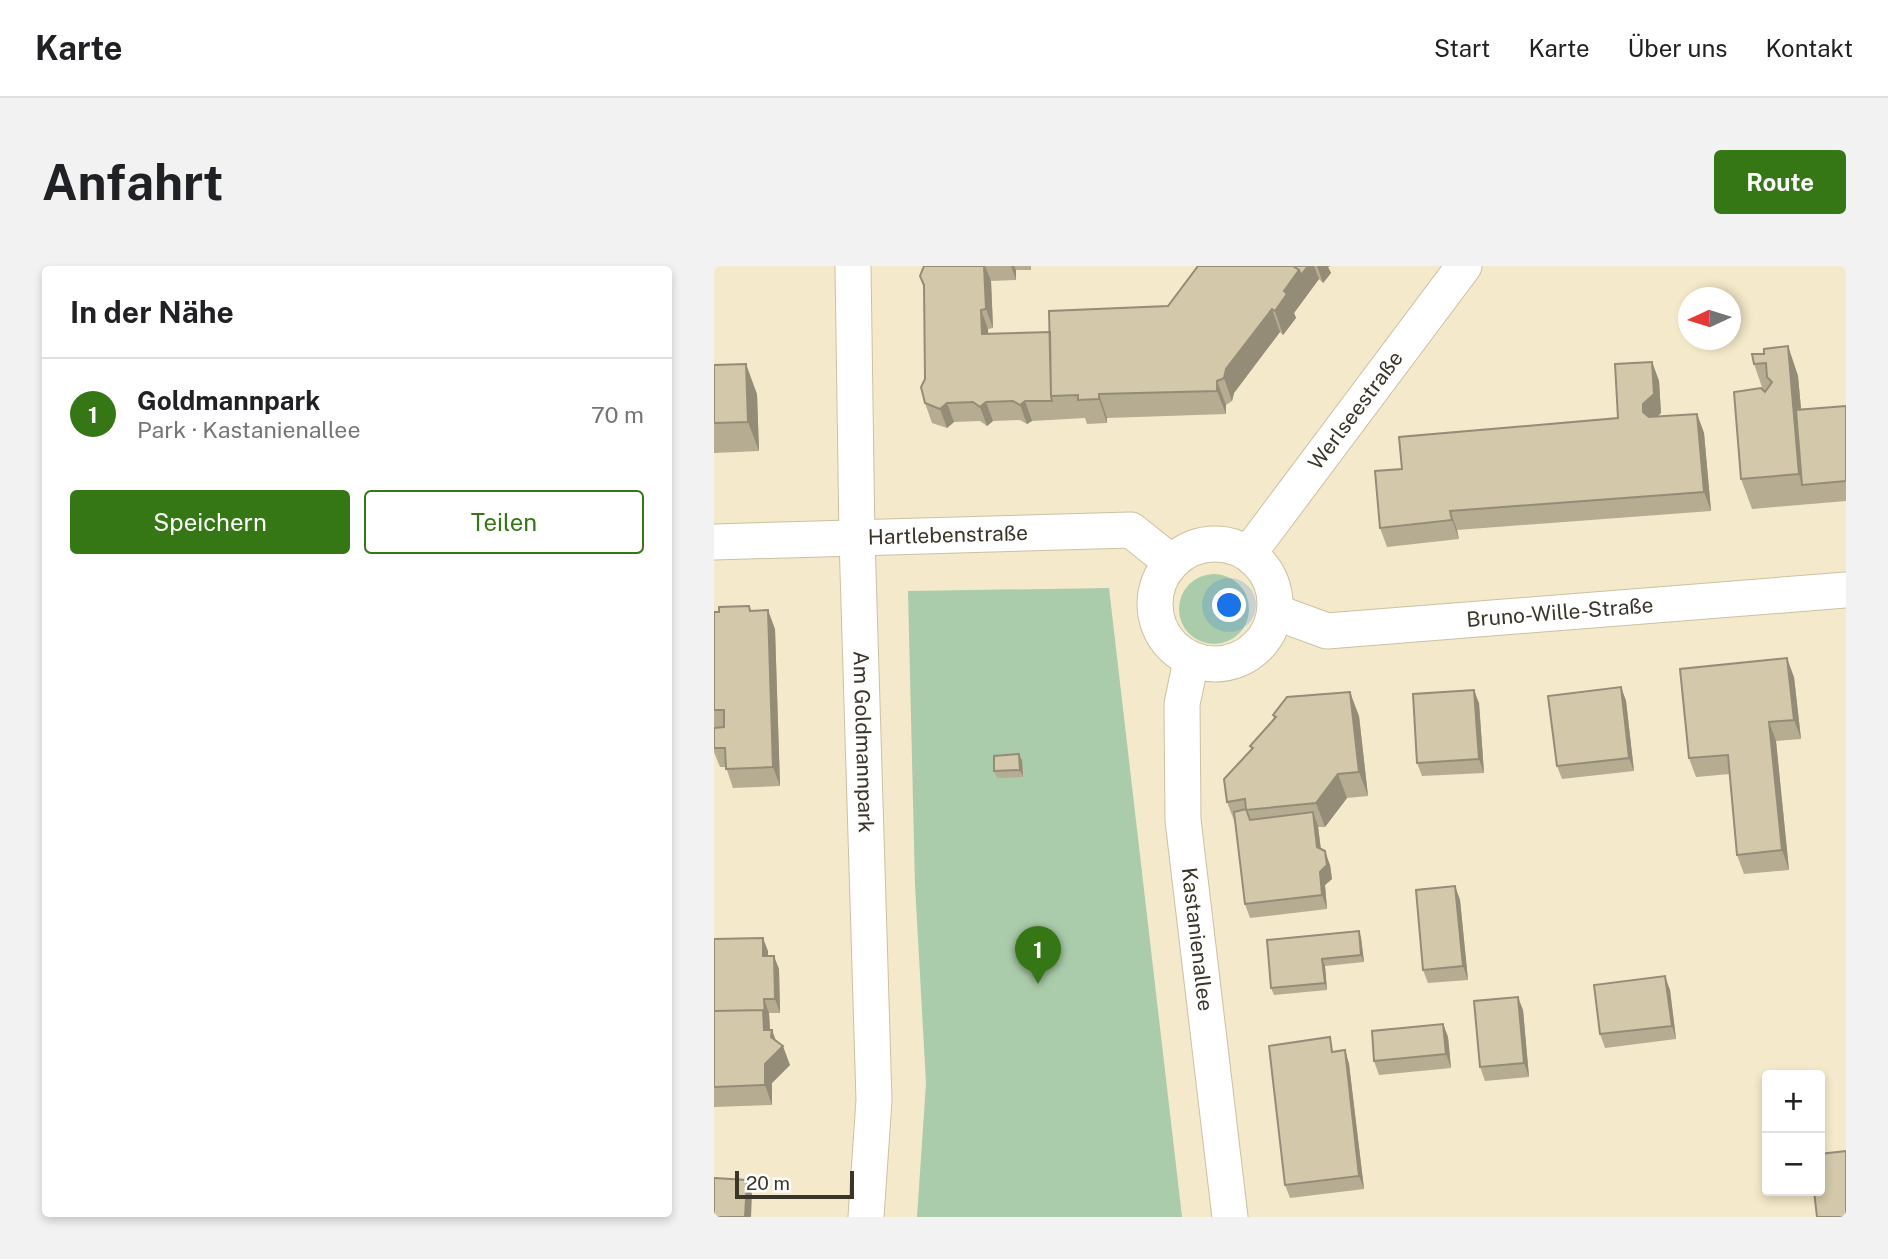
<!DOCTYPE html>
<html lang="de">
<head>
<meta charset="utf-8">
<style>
	body { margin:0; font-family:"Public Sans",sans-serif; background:#f2f2f2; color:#202124 }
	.controls { position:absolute; right:21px; bottom:21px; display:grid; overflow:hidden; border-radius:7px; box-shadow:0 4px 10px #0003 }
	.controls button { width:63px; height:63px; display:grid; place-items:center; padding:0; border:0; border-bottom:2px solid #e0e0e0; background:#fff; color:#202124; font:35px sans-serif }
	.compass { position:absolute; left:964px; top:21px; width:63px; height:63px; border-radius:50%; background:#fff; box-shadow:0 4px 10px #0003; rotate:266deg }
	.scale { position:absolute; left:21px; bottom:18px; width:119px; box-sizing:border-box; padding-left:7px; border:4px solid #3a3529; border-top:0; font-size:19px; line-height:24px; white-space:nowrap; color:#3a3529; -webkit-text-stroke:5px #fff; paint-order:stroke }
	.you { position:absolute; left:516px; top:340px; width:24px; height:24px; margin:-18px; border:5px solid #fff; border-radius:50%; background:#1a73e8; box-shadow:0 0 0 10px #1a73e833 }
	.badge { display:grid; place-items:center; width:46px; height:46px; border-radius:50%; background:#367715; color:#fff; font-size:23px; font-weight:700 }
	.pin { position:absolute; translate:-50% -58px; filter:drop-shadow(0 2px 4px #0008) }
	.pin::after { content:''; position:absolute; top:37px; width:24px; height:21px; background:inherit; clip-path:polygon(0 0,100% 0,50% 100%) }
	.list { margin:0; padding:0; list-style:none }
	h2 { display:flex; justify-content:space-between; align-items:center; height:91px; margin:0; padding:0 28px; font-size:30px }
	h2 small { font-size:23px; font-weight:400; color:#757577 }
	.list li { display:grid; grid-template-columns:46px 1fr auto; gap:21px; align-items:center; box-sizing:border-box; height:112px; padding:0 28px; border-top:2px solid #e0e0e0 }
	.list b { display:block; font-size:26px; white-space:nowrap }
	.list p { margin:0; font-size:23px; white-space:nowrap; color:#757577 }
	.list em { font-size:23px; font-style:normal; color:#757577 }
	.actions { display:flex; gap:14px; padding:21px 28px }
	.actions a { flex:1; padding:16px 0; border:2px solid #367715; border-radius:7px; text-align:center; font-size:24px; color:#367715 }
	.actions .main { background:#367715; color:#fff }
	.map { position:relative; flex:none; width:1132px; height:951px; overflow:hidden; border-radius:7px }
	header { display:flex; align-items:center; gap:42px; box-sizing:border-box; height:98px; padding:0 35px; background:#fff; border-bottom:2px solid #e0e0e0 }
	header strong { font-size:33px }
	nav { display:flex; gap:38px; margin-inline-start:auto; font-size:24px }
	.intro { display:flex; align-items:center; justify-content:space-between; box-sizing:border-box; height:168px; padding:0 42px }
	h1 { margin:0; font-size:49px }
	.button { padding:18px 32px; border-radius:7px; background:#367715; color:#fff; font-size:24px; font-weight:700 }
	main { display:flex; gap:42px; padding:0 42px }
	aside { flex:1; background:#fff; border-radius:7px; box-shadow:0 4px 10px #0003 }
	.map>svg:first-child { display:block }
</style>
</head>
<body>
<header>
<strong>Karte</strong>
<nav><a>Start</a><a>Karte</a><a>Über uns</a><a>Kontakt</a></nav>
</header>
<div class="intro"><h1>Anfahrt</h1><a class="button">Route</a></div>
<main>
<aside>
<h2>In der Nähe<small></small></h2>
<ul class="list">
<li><span class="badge">1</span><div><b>Goldmannpark</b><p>Park · Kastanienallee</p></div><em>70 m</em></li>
</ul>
<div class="actions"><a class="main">Speichern</a><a>Teilen</a></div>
</aside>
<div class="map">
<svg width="1132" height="951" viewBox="0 0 1132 951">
	<rect width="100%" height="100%" fill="#f4e9ca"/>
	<path fill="#abccaa" d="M465 343a35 35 0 1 1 70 0a35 35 0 1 1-70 0Z
		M 395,322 L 468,951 L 203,951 L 212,817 L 201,619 L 194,325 Z"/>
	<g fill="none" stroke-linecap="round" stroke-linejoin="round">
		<defs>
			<g id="street">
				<path id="s1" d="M 139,0 L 143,272 L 160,834 L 152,951"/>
				<path id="s2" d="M 0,276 L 417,264 L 457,296"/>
				<circle cx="501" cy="338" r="60"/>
				<path id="s3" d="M 535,287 L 750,0"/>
				<path id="s4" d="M 561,346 L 613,365 L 1132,324"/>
				<path id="s5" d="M 477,395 L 468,438 L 469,554 L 516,951"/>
			</g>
		</defs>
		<use href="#street" stroke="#cbc1a3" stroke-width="37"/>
		<use href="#street" stroke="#fff" stroke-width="35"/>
	</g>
	<path fill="#b5ac92" d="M 210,0 L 317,0 L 317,4 L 302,4 L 302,14 L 277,15 L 279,62 L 274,63 L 274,68 L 336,66 L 454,40 L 484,0 L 616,0 L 614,1 L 617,7 L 609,17 L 605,13 L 594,28 L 580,47 L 582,52 L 569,69 L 566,66 L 520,127 L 518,135 L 512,139 L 512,148 L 393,152 L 393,157 L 373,158 L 371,152 L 318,155 L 313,158 L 306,154 L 279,155 L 273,160 L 266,155 L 240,156 L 233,162 L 218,157 L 211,137 L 210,23 L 206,10 Z
		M 1074,80 L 1084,110 L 1087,143 L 1132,140 L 1132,235 L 1038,243 L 1027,213 L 1049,124 L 1040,98 L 1050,88 Z
		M 938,96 L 945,115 L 947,147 L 943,151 L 983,148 L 990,167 L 997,245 L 743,264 L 745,273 L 673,281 L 666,262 L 688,203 L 904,152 Z
		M 0,99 L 43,128 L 45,185 L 0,187 Z
		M 35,340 L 37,345 L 61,363 L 66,520 L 19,522 L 12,501 L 6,501 L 0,486 L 0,346 Z
		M 1080,411 L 1087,473 L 1062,475 L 1075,604 L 1030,608 L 1023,589 L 1016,508 L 982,511 L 975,492 Z
		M 907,421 L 912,435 L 920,505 L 848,513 L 843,500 Z
		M 765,437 L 770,507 L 708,510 L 703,497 Z
		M 559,449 L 645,450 L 654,530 L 633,532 L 611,561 L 604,561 L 607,583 L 616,599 L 618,613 L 611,619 L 613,643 L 536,652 L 531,638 L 521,557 L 513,536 L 537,483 L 536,480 L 560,453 Z
		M 305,488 L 308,495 L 309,511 L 283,512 L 280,505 Z
		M 741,620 L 746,634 L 754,714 L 714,717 L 709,704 Z
		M 645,665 L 647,672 L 650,696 L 611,700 L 613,724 L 560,729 L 557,722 Z
		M 0,673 L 54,685 L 54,690 L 65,703 L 66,747 L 55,747 L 56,764 L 58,764 L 61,774 L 76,799 L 58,817 L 58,839 L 0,841 Z
		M 956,724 L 962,773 L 891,782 L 886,768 Z
		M 809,744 L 815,811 L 771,815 L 766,801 Z
		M 729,758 L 734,771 L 737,802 L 665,809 L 660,795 Z
		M 631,784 L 635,798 L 650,923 L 576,932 L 571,919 L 621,785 Z"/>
	<path fill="#948c77" d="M 270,0 L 271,0 L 277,15 L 279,62 L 272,43 Z
		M 297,0 L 300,0 L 302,4 L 302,14 Z
		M 594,0 L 600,0 L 605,13 L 580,47 L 582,52 L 569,69 L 561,45 L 570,25 L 585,4 Z
		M 603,0 L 616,0 L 614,1 L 617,7 L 609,17 Z
		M 558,43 L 566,66 L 520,127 L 518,135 L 510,112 L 512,103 Z
		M 267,44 L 274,63 L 275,88 L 268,68 Z
		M 1074,80 L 1084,110 L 1094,218 L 1088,219 L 1085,208 Z
		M 938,96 L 945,115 L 947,147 L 936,157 L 929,146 L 929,138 Z
		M 32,98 L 43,128 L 45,185 L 34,156 Z
		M 503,115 L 512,139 L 512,148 L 503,125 Z
		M 385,128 L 393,152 L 393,157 L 385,133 Z
		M 311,135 L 318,155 L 313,158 L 306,139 Z
		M 272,136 L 279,155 L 273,160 L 266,141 Z
		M 233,137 L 240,156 L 233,162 L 226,143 Z
		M 983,148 L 990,167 L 997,245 L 990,226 Z
		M 736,245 L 743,264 L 745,273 L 738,254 Z
		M 54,344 L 61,363 L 66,520 L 59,501 Z
		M 1073,392 L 1080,411 L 1087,473 L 1080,454 Z
		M 907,421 L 912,435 L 920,505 L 915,492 Z
		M 760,424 L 765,437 L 770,507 L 765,493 Z
		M 636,426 L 645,450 L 654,530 L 645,506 Z
		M 1055,456 L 1062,475 L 1075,604 L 1068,584 Z
		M 305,488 L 308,495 L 309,511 L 306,504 Z
		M 624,508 L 633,532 L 611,561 L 602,537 Z
		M 599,546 L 604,560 L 608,594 L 603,581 Z
		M 611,585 L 616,599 L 618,613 L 611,619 L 613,643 L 608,629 L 606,606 Z
		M 741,620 L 746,634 L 754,714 L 749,700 Z
		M 645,665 L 647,672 L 650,696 L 647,689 Z
		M 49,672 L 54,685 L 54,704 L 49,690 Z
		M 60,690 L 65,703 L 66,747 L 61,733 Z
		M 608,693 L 611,700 L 613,724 L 611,717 Z
		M 951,710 L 956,724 L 962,773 L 958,760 Z
		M 804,731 L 809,744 L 815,811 L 810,797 Z
		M 50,733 L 55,747 L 57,783 L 50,764 L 49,744 Z
		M 729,758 L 734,771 L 737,802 L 732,788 Z
		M 58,764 L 65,783 L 69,780 L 76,799 L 58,817 L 58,839 L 51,819 L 51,798 L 57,771 Z
		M 631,784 L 635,798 L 650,923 L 645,910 Z
		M 33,914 L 38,928 L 37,951 L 31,951 Z"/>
	<path fill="#d3c8aa" stroke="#948c77" stroke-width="2" d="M 210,0 L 270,0 L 272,43 L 267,44 L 268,68 L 336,66 L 337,130 L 338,135 L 311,135 L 306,139 L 299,135 L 272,136 L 266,141 L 259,136 L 233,137 L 226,143 L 211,137 L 207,121 L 211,113 L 210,19 L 206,10 Z
		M 484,0 L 579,0 L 585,4 L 570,25 L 573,28 L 561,45 L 558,43 L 512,103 L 510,112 L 503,115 L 503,125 L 385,128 L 385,133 L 364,134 L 364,129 L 337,130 L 335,45 L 454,40 Z
		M 579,0 L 594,0 L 587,9 L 585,4 Z
		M 1074,80 L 1085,208 L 1027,213 L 1020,126 L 1047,122 L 1051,126 L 1058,116 L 1053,111 L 1052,97 L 1040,98 L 1038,88 L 1050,88 L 1050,83 Z
		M 938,96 L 940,128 L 929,138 L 929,146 L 935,151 L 983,148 L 990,226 L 736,245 L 738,254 L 666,262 L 661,205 L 688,203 L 685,171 L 904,152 L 901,98 Z
		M 32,98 L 34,156 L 0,157 L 0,99 Z
		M 1132,140 L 1132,215 L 1088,219 L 1082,144 Z
		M 35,340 L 36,345 L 54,344 L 59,501 L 12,503 L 11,482 L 0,482 L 0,462 L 10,461 L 10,444 L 0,444 L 0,346 L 5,346 L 5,341 Z
		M 1073,392 L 1080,454 L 1055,456 L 1068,584 L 1023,589 L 1014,489 L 975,492 L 966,403 Z
		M 907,421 L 915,492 L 843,500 L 834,430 Z
		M 760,424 L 765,493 L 703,497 L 699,428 Z
		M 636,426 L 645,506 L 624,508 L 602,537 L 532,544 L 531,533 L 513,536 L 510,513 L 539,482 L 536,480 L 562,451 L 559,449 L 573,431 Z
		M 305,488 L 306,504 L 280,505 L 280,490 Z
		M 532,543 L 536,554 L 599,546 L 603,581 L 611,585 L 613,599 L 606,606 L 608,629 L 531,638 L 520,546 Z
		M 741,620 L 749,700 L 709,704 L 702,624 Z
		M 645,665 L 647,689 L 608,693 L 611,717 L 557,722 L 553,674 Z
		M 49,672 L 49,690 L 60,690 L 61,733 L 50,733 L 51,749 L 49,744 L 0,745 L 0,673 Z
		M 951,710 L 958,760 L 886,768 L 880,719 Z
		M 804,731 L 810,797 L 766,801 L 760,735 Z
		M 49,744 L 50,764 L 58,764 L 57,771 L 69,780 L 51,798 L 51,819 L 0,821 L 0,745 Z
		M 729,758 L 732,788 L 660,795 L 658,765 Z
		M 616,771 L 618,786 L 631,784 L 645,910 L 571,919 L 555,780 Z
		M 1132,885 L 1132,951 L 1103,951 L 1100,925 L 1106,925 L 1106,888 Z
		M 0,912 L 33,914 L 31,951 L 0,951 Z"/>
	<g text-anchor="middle" stroke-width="5" stroke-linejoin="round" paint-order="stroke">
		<g font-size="21" fill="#3a3529" stroke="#fff">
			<text dy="7" stroke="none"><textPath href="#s3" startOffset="178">Werlseestraße</textPath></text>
			<text dy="7" stroke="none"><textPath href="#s2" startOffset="234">Hartlebenstraße</textPath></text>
			<text dy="7" stroke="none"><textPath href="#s4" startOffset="289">Bruno-Wille-Straße</textPath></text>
			<text dy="7" stroke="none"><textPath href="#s1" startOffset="476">Am Goldmannpark</textPath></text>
			<text dy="7" stroke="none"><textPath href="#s5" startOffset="280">Kastanienallee</textPath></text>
		</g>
	</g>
</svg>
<div class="controls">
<button>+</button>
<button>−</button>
</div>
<svg class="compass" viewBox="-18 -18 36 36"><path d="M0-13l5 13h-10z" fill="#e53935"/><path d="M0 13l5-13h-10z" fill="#757577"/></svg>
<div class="scale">20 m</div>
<div class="you"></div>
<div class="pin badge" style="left:324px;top:718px">1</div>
</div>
</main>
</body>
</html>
